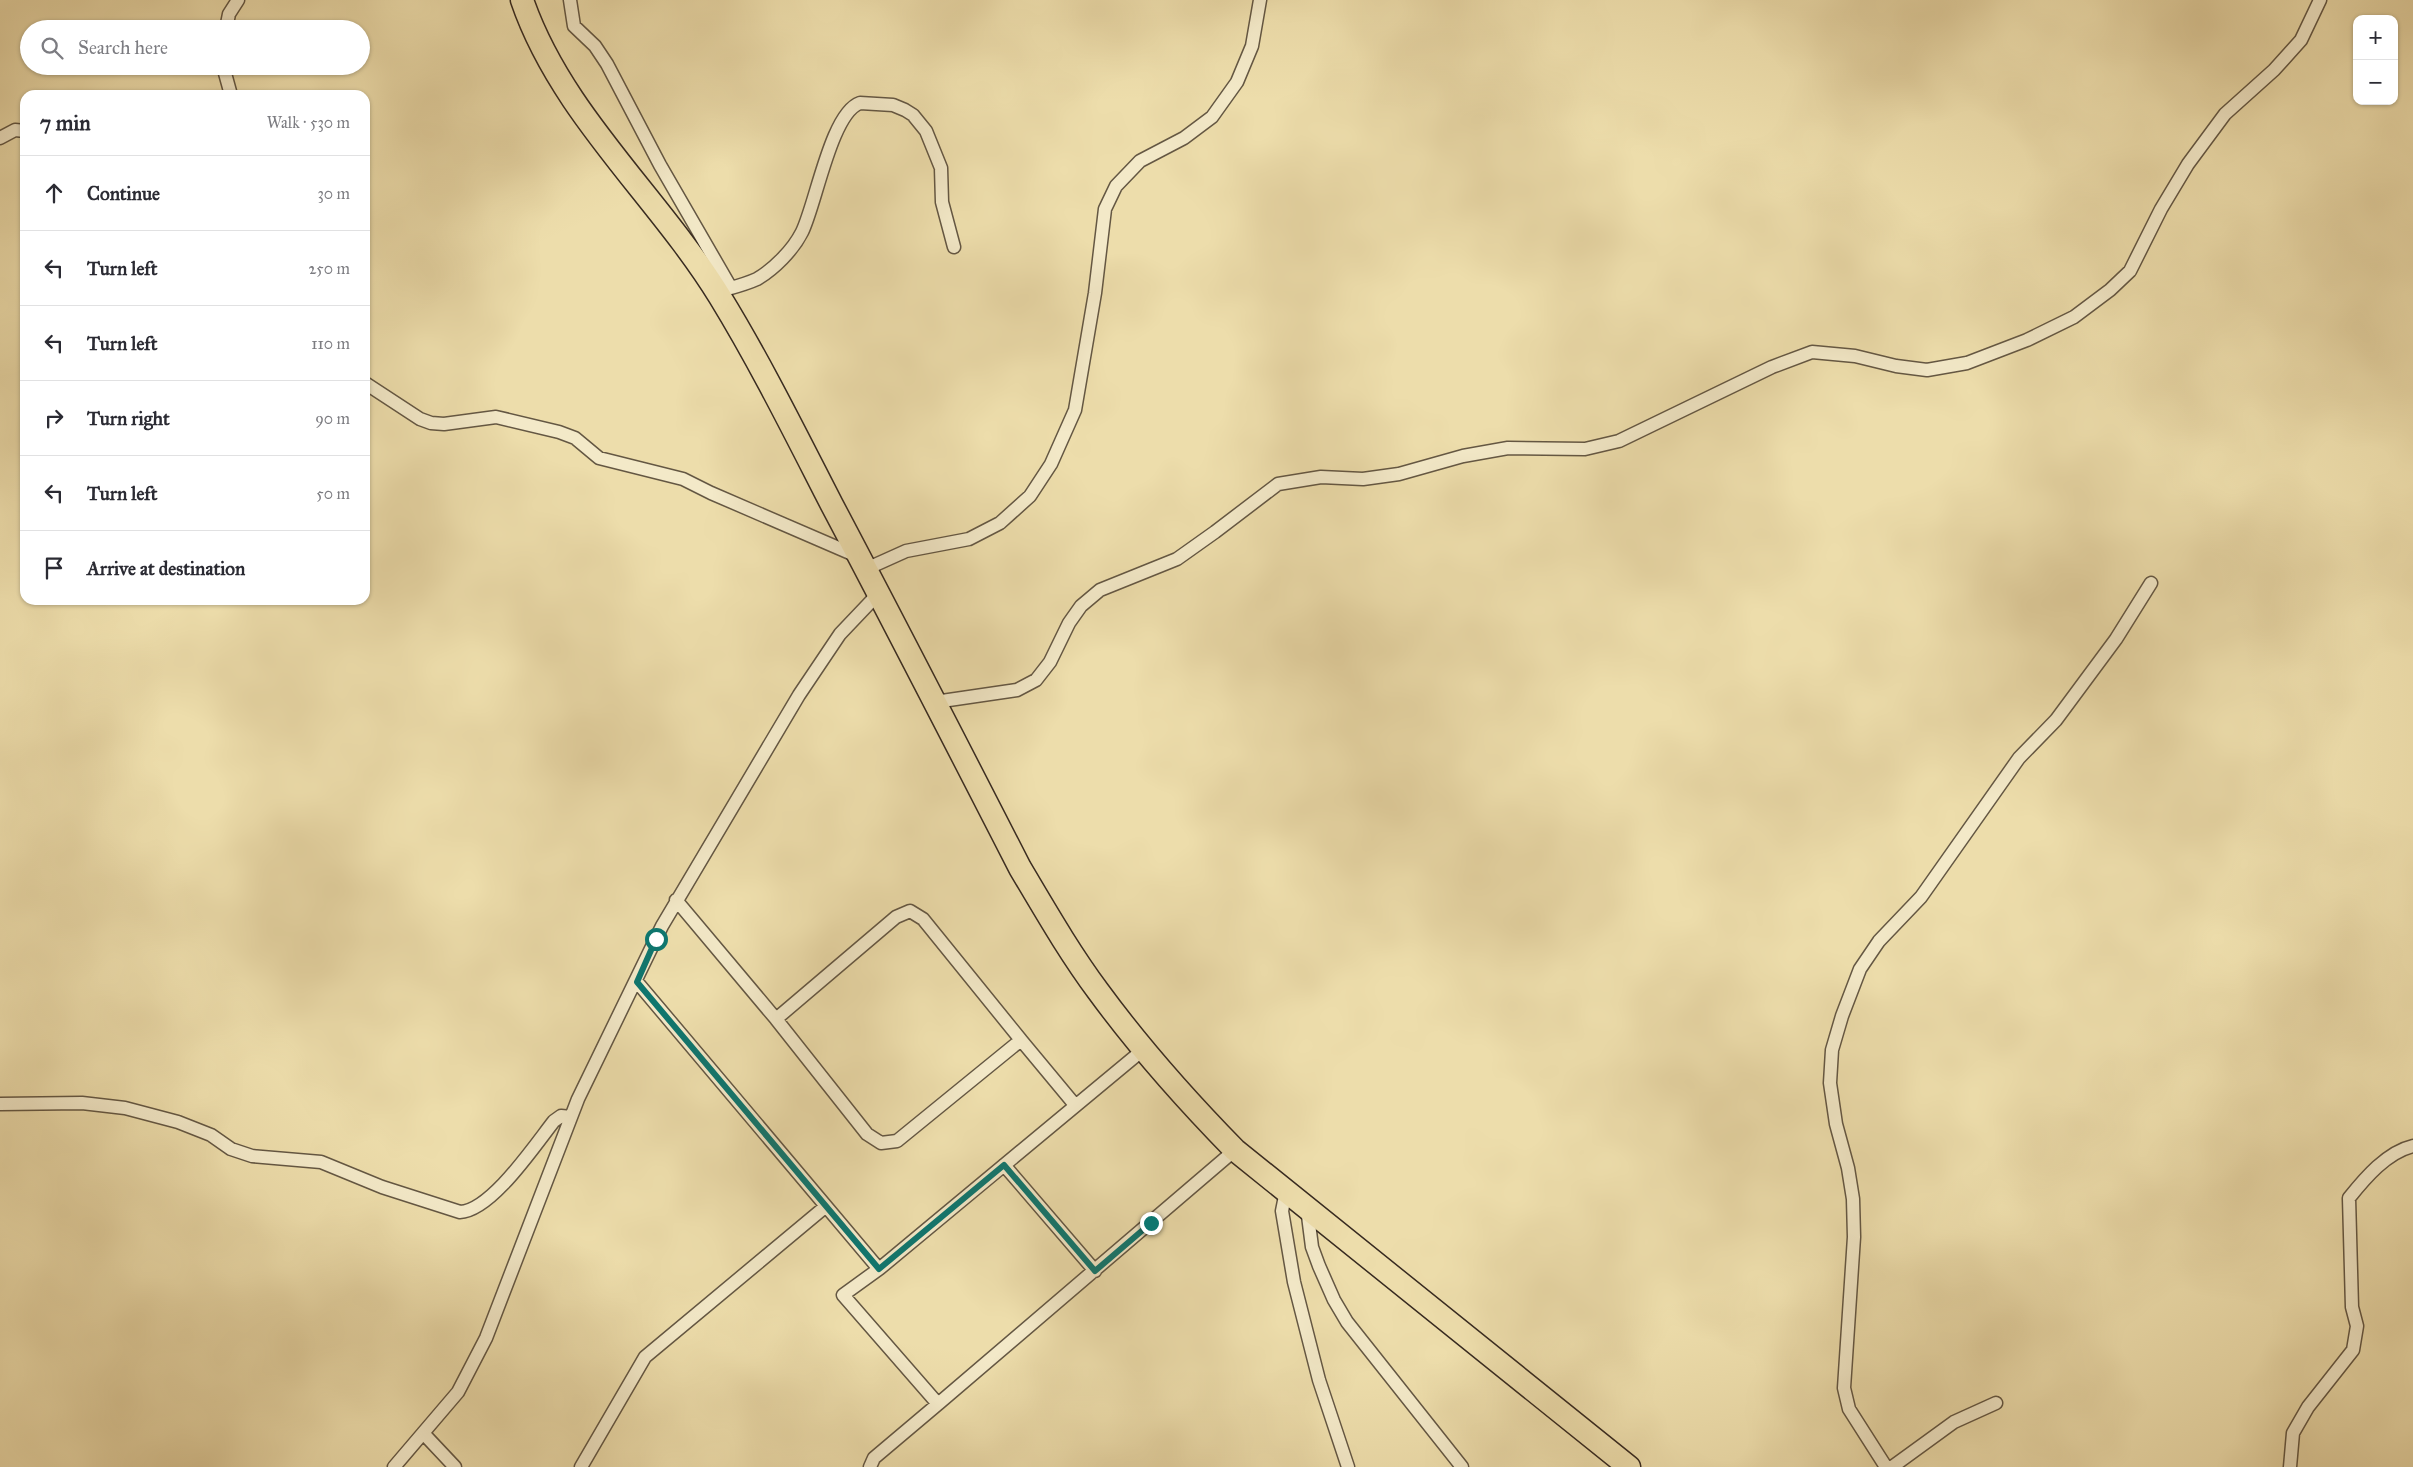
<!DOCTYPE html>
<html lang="en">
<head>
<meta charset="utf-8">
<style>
	body { margin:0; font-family:"IM FELL Great Primer",serif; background:#f2f2f3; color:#2b2b33 }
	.controls { position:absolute; right:15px; top:15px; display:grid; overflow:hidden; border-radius:10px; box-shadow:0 1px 4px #0004 }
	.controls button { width:45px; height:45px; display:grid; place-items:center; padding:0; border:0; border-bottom:1px solid #e1e1e2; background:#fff; color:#2b2b33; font:25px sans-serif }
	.stop { position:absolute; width:15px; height:15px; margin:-11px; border:4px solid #0f766e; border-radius:50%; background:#fff }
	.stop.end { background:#0f766e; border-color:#fff; box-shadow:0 1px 5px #0008 }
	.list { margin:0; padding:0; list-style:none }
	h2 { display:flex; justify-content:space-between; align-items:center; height:65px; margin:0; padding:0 20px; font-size:21px }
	h2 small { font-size:16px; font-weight:400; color:#7c7c81 }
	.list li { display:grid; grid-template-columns:32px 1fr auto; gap:15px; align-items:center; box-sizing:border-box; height:75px; padding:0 20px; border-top:1px solid #e1e1e2 }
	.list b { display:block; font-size:19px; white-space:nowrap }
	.list em { font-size:16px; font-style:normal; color:#7c7c81 }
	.icon { flex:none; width:28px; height:28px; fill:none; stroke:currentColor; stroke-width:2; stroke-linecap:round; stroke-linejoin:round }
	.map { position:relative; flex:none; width:2413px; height:1467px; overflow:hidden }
	.search { position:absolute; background:#fff; box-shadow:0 1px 4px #0004; left:20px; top:20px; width:350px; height:55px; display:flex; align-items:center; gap:12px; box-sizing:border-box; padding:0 18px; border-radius:28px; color:#7c7c81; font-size:19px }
	.panel { position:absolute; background:#fff; box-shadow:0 1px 4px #0004; left:20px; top:90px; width:350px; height:515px; border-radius:15px }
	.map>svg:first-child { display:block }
</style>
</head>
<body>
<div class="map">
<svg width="2413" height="1467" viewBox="0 0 2413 1467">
	<rect width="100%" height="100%" fill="#edddab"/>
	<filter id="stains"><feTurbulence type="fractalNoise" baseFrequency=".004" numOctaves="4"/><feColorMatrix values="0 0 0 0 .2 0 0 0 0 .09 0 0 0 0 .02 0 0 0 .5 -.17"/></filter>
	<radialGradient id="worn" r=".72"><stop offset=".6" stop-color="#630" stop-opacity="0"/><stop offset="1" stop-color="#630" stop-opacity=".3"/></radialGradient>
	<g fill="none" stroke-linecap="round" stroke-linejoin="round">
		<defs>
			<path id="street" d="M 570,0 L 574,26 L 595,46 L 607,64 L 660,165 L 731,288
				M 226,29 L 229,14 L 238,0
				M 223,66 L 231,95
				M 0,138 L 15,130 L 25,131
				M 717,292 C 730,288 744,285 757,279 C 774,269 793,250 802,232 C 816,204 831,113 860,103 L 893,105 L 905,110 L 913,115 L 926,131 L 941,168 L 942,202 L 954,247
				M 365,383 L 420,419 L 431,423 L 444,424 L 496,417 L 559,432 L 575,438 L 599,458 L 683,479 L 711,493 L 857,556
				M 866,569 L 906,551 L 969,539 L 1000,523 L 1030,496 L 1051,464 L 1075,410 L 1095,293 L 1105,209 L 1116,186 L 1140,161 L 1184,138 L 1212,117 L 1237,82 L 1252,46 L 1260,0
				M 935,702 L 1017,690 L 1036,680 L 1050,662 L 1069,623 L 1081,606 L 1100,590 L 1177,559 L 1215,532 L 1278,484 L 1321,477 L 1363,479 L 1399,474 L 1463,456 L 1508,448 L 1585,449 L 1619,441 L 1772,367 L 1812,352 L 1855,356 L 1896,366 L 1927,370 L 1967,363 L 2027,340 L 2074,317 L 2110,290 L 2130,271 L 2161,209 L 2188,164 L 2225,114 L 2274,70 L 2301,40 L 2320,0
				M 676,900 L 776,1019
				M 910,911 L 923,919 L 1021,1040 L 897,1141 L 881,1143 L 867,1134 L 776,1019 L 896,917 Z
				M 637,982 L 879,1269
				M 1021,1040 L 1075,1105
				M 1144,1049 L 879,1269 L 843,1295 L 938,1404 L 1235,1150
				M 0,1104 L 82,1103 L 125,1108 L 178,1122 L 211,1135 L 231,1149 L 252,1156 L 321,1162 L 382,1187 L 460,1212 C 491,1211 535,1145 554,1121 L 561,1116 L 571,1117
				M 1004,1165 L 1095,1271
				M 1286,1191 L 1282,1211 L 1294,1282 L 1319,1380 L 1348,1467
				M 1307,1208 L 1312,1247 L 1319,1266 L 1334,1300 L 1347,1322 L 1462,1467
				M 423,1433 L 455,1467
				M 394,1467 L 458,1392 L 486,1338 L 578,1099 L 662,926 L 799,695 L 840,634 L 878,594
				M 581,1467 L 645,1357 L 825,1207
				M 870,1467 L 874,1458 L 938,1404
				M 1886,1467 L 1849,1409 L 1844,1388 L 1854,1237 L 1853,1199 L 1848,1168 L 1836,1124 L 1830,1083 L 1832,1050 L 1842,1016 L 1860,969 L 1879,941 L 1921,897 L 2019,758 L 2056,720 L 2116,639 L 2151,583
				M 1892,1467 L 1954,1422 L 1996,1403
				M 2290,1467 L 2293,1433 L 2308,1407 L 2353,1350 L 2357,1326 L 2352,1307 L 2349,1198 C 2365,1178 2387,1152 2413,1146"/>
			<path id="highway" d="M 522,0 C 561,114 658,196 720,297 C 761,364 796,435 832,505 C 896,626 958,747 1020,868 C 1045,910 1069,952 1098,991 C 1139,1047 1186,1100 1235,1150 L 1629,1467"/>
		</defs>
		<use href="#street" stroke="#645743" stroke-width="15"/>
		<use href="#highway" stroke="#372a20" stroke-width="25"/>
		<use href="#street" stroke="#f3e9c8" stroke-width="12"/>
		<use href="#highway" stroke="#edddab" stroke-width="22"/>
	</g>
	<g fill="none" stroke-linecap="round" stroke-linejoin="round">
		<path stroke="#0f766e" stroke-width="6" d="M 656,939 L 637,982 L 879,1269 L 1004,1165 L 1095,1271 L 1151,1223"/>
	</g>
	<rect width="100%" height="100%" filter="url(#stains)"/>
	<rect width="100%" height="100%" fill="url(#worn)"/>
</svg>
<div class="controls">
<button>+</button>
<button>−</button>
</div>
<div class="stop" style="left:656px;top:939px"></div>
<div class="stop end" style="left:1151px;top:1223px"></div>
<div class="search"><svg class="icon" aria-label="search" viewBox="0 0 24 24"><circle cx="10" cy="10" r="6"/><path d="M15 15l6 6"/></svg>Search here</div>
<section class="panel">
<h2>7 min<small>Walk · 530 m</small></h2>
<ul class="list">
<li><svg class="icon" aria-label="ahead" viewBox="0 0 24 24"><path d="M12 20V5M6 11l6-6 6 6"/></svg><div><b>Continue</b></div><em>30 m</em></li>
<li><svg class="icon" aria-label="left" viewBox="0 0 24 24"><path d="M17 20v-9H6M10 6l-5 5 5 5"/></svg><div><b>Turn left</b></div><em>250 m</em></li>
<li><svg class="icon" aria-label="left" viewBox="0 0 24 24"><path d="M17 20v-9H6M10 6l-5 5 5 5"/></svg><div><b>Turn left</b></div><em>110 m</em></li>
<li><svg class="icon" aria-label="right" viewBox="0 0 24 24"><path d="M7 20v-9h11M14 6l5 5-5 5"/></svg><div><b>Turn right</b></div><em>90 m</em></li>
<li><svg class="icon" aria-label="left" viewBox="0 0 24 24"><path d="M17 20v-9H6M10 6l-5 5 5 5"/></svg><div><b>Turn left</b></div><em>50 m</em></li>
<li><svg class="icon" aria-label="arrive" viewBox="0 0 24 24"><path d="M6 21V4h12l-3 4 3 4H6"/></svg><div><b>Arrive at destination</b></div></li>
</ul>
</section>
</div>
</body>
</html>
